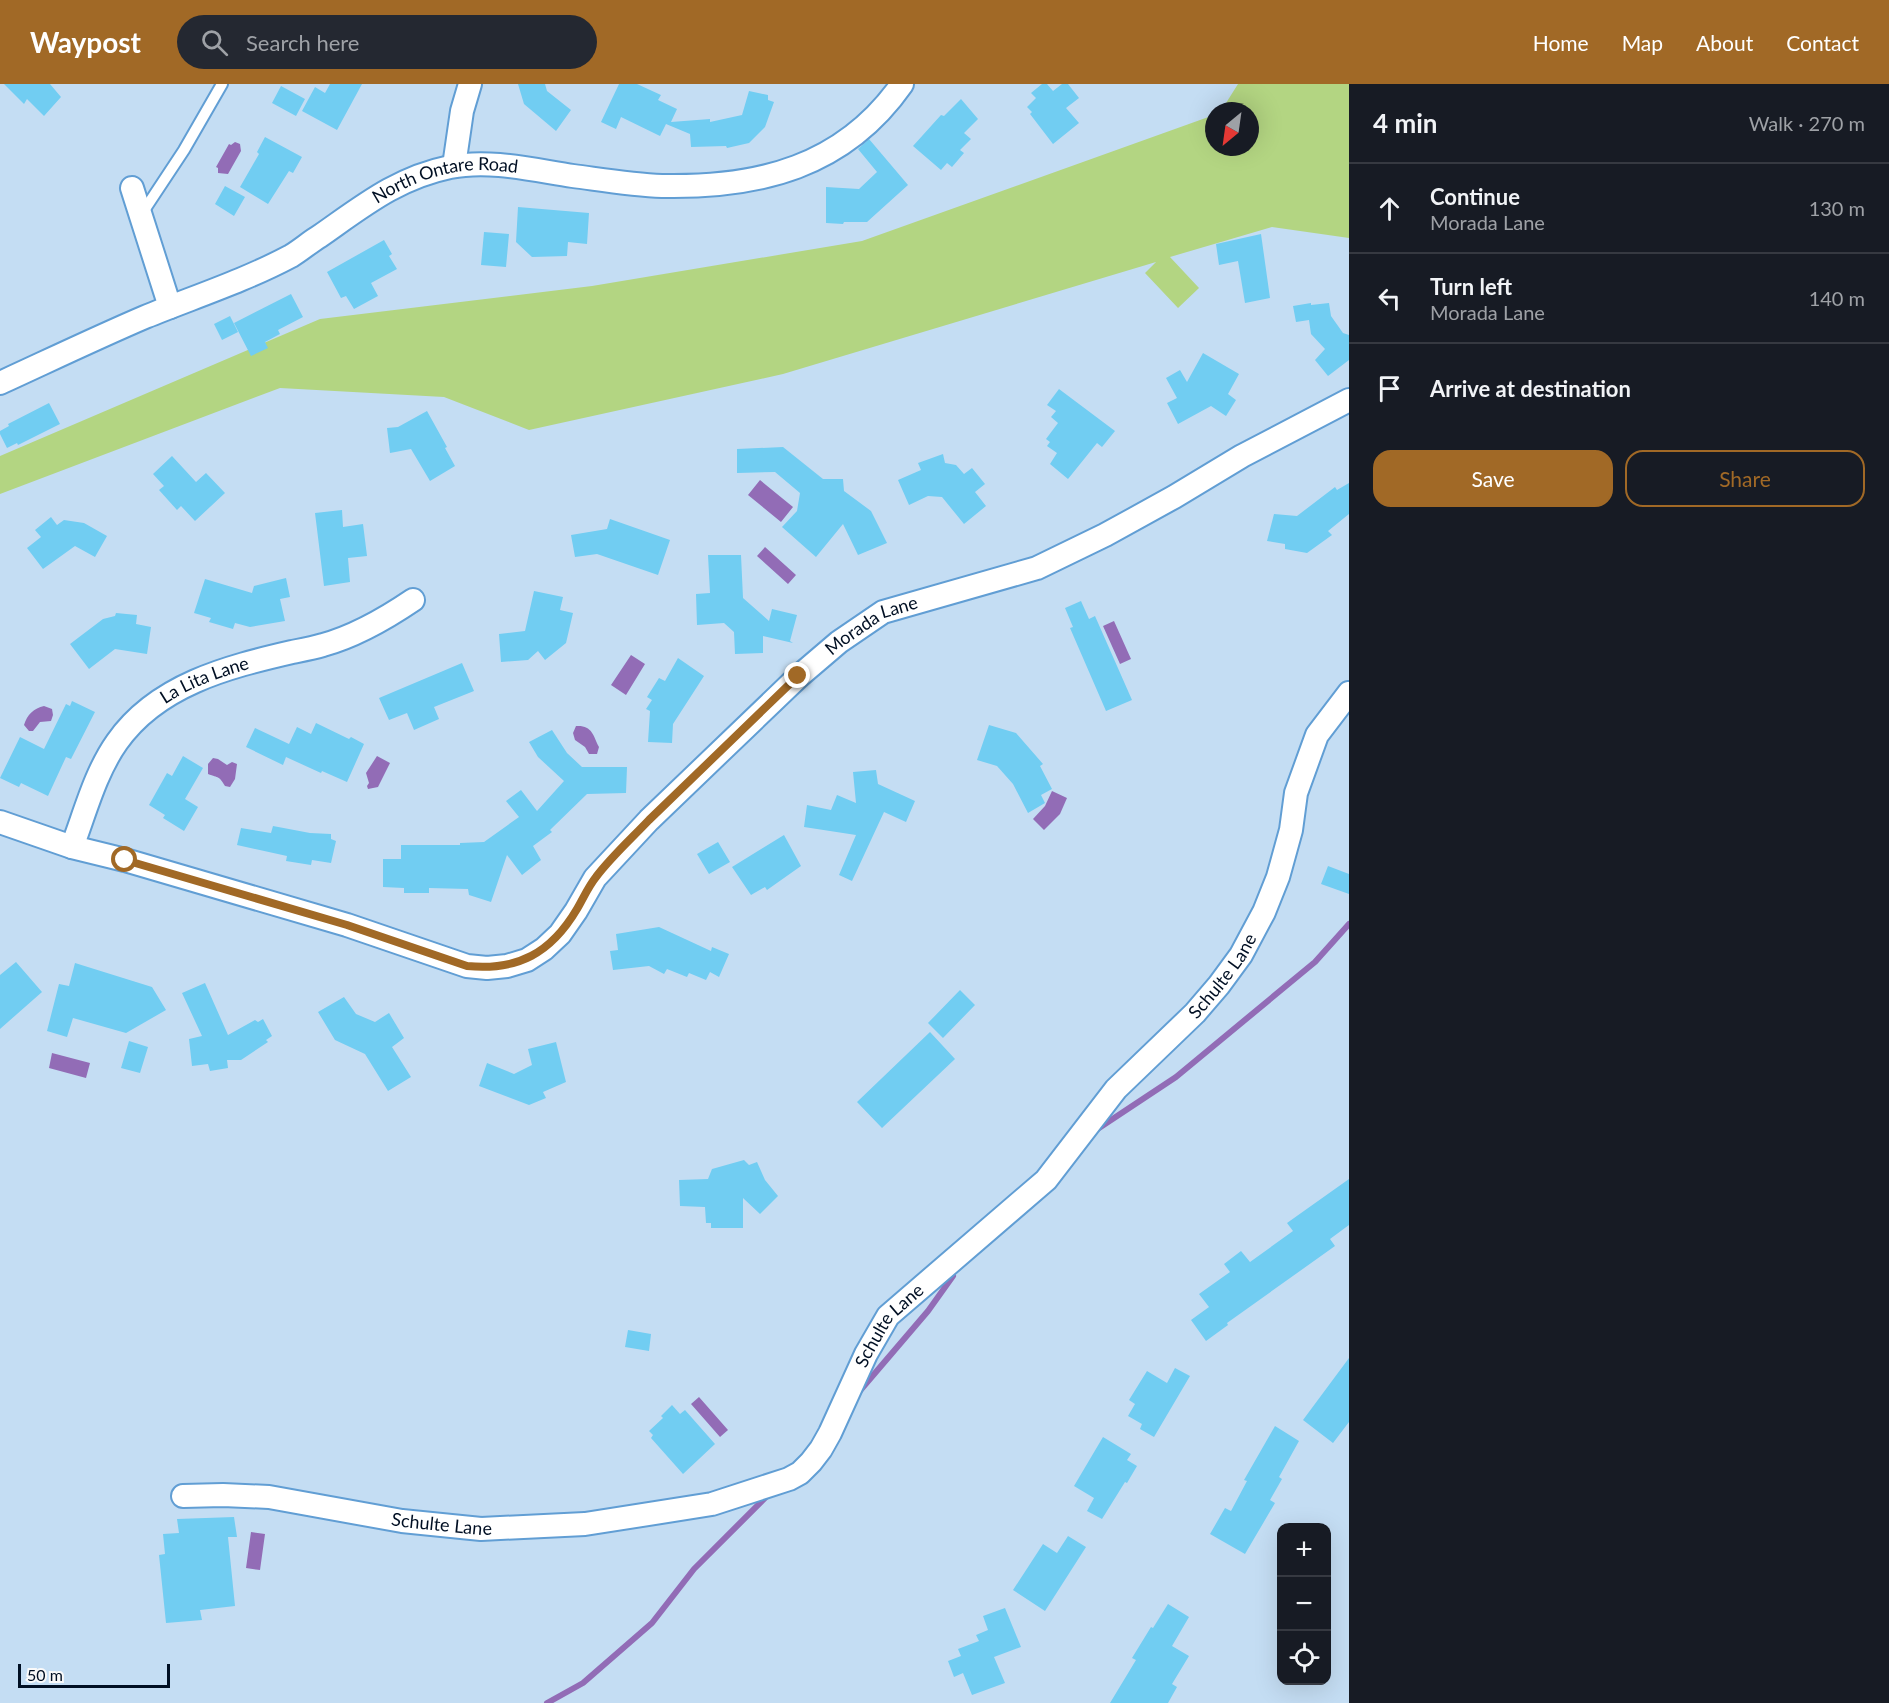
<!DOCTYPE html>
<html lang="en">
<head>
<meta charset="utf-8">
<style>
	body { margin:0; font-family:Lato,sans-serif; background:#242831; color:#f1f3f6 }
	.controls { position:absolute; right:18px; bottom:18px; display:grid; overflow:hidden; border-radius:12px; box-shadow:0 6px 24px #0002 }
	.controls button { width:54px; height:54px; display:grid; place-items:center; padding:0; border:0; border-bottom:2px solid #363941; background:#171b24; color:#f1f3f6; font:30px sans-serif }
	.compass { position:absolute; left:1205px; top:18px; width:54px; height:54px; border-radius:50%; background:#171b24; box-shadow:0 6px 24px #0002; rotate:209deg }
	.scale { position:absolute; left:18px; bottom:15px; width:152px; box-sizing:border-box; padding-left:6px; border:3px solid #000f23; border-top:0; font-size:16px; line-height:21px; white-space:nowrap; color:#000f23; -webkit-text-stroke:4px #fafafa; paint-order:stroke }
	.stop { position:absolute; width:18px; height:18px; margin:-14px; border:4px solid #a16926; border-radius:50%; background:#fff }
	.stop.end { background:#a16926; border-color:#fff; box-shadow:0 2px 6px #0008 }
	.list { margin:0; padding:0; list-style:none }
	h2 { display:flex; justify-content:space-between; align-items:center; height:78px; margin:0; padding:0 24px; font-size:26px }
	h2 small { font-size:20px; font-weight:400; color:#9ea1a6 }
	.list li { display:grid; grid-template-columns:39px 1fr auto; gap:18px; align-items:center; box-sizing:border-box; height:90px; padding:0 24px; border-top:2px solid #363941 }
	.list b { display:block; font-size:22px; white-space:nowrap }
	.list p { margin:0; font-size:20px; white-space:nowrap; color:#9ea1a6 }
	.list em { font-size:20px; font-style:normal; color:#9ea1a6 }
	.actions { display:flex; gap:12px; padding:18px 24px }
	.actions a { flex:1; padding:14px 0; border:2px solid #a16926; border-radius:18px; text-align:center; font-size:21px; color:#a16926 }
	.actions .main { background:#a16926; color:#fff }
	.icon { flex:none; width:33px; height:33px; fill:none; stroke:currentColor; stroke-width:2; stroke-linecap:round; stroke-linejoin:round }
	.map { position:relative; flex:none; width:1349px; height:1619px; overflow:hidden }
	header { display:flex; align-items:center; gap:36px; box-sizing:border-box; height:84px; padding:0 30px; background:#a16926; color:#fff }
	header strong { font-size:28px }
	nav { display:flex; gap:33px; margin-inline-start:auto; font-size:21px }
	.search { width:420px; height:54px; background:#242831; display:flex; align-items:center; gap:15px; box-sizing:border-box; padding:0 21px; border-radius:33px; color:#9ea1a6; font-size:22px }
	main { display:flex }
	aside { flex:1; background:#171b24 }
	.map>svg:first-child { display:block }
</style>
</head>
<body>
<header>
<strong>Waypost</strong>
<div class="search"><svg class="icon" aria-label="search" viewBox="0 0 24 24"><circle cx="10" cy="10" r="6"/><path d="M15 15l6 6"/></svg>Search here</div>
<nav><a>Home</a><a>Map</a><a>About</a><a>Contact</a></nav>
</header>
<main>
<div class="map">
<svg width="1349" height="1619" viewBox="0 0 1349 1619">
	<rect width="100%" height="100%" fill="#c4ddf3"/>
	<path fill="#b3d582" d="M 1238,0 L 1349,0 L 1349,154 L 1272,143 L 1170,173 L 1199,204 L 1178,224 L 1145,189 L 1156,178 L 783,290 L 529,346 L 444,313 L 280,304 L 0,410 L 0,372 L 320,235 L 592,202 L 862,157 L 1214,31 L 1214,63 L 1250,63 L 1250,27 L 1221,27 Z"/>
	<path fill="#926cb6" d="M 235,58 L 240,60 L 241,67 L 228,90 L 218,89 L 218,84 L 216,83 L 229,60 L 231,61 Z
		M 760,396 L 793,423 L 781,438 L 748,411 Z
		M 765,463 L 796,491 L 788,500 L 757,472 Z
		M 1114,537 L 1131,575 L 1120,580 L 1103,542 Z
		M 631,571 L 645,580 L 626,611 L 611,601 Z
		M 44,622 L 52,625 L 53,631 L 51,637 L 40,638 L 33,647 L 29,647 L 24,641 C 27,631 34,624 44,622 Z
		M 576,642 C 592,641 593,651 599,663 L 597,670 L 589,670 L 585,663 L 575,656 L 573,649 Z
		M 377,672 L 390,679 L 378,703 L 368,705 L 367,702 L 369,699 L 366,689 Z
		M 213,674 L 218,675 L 227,681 L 232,678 L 237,680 L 235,695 L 230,703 L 225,702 C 219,692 219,694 208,690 L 208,680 Z
		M 1052,707 L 1067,714 L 1060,730 L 1044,746 L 1033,735 L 1045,722 Z
		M 52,969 L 90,979 L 86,994 L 49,984 Z
		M 699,1313 L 728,1346 L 720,1353 L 691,1320 Z
		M 251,1448 L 265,1450 L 260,1486 L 246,1484 Z"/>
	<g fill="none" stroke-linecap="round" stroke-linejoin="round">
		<path stroke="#926cb6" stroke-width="6" d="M 1096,1046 L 1176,993 L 1315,878 L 1349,840
			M 858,1309 L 928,1227 L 953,1192
			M 547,1619 L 583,1599 L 652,1539 L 694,1485 L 769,1410"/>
	</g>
	<path fill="#71cdf2" d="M 4,0 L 50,0 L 61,13 L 44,32 L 27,15 L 24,20 Z
		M 330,0 L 362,0 L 337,46 L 302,27 L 315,3 L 325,9 Z
		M 518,0 L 545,0 L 547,7 L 571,26 L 556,47 L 524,20 Z
		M 619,0 L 637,0 L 661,11 L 658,16 L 677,25 L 671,38 L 710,35 L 710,38 L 742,31 L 749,7 L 768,11 L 768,16 L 774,18 L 765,43 L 749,59 L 727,64 L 726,62 L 691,63 L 690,50 L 666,40 L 660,52 L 621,33 L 616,45 L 601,38 Z
		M 1042,0 L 1047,0 L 1053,7 L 1062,0 L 1068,0 L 1079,14 L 1066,24 L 1079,39 L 1053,60 L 1030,30 L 1032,28 L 1027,23 L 1036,14 L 1031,9 Z
		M 281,2 L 305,15 L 296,32 L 272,19 Z
		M 961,15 L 978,35 L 964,49 L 971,55 L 960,66 L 964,69 L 952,83 L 947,79 L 941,86 L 913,62 L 941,31 L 944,32 Z
		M 265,53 L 302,73 L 293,89 L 289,87 L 268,120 L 240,103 L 259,70 L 257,68 Z
		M 869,55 L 908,101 L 867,138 L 844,138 L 843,140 L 826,139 L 826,103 L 859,105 L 877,88 L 858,65 Z
		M 225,102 L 245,113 L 234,132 L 215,120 Z
		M 518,123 L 589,129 L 587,160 L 568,158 L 567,172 L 532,173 L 516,158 Z
		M 484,148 L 509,150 L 506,183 L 481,181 Z
		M 1261,150 L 1270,214 L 1245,219 L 1238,177 L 1219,181 L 1216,160 Z
		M 384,156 L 392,170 L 389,172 L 397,185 L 371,199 L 378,212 L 354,225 L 346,212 L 341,214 L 327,188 Z
		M 291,210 L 303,233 L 278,246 L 280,250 L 265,258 L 268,264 L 251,272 L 234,239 Z
		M 1311,219 L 1311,221 L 1329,219 L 1331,232 L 1343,249 L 1349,251 L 1349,276 L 1328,292 L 1315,276 L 1325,265 L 1311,250 L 1309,236 L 1296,238 L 1293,222 Z
		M 230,232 L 238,248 L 222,256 L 214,240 Z
		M 1203,269 L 1239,290 L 1228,310 L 1236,316 L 1226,332 L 1211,322 L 1178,340 L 1167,319 L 1177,314 L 1166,294 L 1180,286 L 1187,298 Z
		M 1059,305 L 1115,347 L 1102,363 L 1097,359 L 1068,395 L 1050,380 L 1057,369 L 1047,362 L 1050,358 L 1046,355 L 1058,339 L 1051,333 L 1056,327 L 1047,321 Z
		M 49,319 L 60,340 L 18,361 L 17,359 L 7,364 L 0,350 L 0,347 L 9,342 L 8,340 Z
		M 427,327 L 447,363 L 445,364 L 455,382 L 430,397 L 411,365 L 390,369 L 387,344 L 398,343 Z
		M 783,363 L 823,395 L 843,395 L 844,407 L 871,427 L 887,459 L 858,471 L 843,440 L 816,473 L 782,443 L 797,427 L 800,409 L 775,388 L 737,389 L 737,365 Z
		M 943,370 L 945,379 L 956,381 L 964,390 L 972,384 L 985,400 L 975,408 L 986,422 L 964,440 L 942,413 L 928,412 L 909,421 L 898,396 L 921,386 L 918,379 Z
		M 172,372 L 196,398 L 206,389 L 225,409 L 195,437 L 181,422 L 177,426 L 159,406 L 164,402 L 153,390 Z
		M 1349,399 L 1349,430 L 1328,447 L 1332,451 L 1307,469 L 1285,465 L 1285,460 L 1267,457 L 1274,430 L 1297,432 L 1335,403 L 1337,406 Z
		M 342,426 L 343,443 L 363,440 L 367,472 L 348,474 L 350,498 L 324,502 L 315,429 Z
		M 51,433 L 57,441 L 64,436 L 84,439 L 107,452 L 95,473 L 75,462 L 43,485 L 27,464 L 41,453 L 35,446 Z
		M 610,435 L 670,456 L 658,491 L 597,470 L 575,473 L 571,451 L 607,445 Z
		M 708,471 L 741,471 L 743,514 L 769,537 L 772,525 L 797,531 L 790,557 L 793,559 L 763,552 L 763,569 L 735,570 L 734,548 L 724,539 L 697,541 L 696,510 L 710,509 Z
		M 286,494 L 290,513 L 280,515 L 285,537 L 250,543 L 235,539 L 233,545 L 209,538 L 211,534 L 194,529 L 205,495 L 252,509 L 254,502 Z
		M 534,507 L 563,513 L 560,526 L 573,529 L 566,559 L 545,576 L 538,567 L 528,576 L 501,578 L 499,550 L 525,547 Z
		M 1081,517 L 1089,535 L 1095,532 L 1132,616 L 1106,627 L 1070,544 L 1073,543 L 1065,524 Z
		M 116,529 L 137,531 L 136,540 L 151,543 L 147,570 L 115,565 L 89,585 L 70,560 L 103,535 L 115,532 Z
		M 678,574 L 704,592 L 673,640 L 672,659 L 648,658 L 650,627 L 646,625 L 652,616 L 647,613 L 659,594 L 665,597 Z
		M 462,579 L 474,607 L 434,623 L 439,635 L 414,646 L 407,629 L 389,636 L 379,614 Z
		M 72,617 L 95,628 L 71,675 L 66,673 L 48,712 L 21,699 L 19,703 L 0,694 L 20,653 L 44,665 L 66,620 L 70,622 Z
		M 316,639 L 349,655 L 351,653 L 364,660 L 347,698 L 322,687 L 321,689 L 286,673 L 283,681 L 246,663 L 255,644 L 289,660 L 297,643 L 311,650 Z
		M 989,641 L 1016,649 L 1043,680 L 1040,682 L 1052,705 L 1041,711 L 1045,719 L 1028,729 L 1013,700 L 997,682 L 977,676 Z
		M 552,646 L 567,669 L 582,683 L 627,683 L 626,709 L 587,710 L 550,746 L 552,748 L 533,762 L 541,776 L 522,791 L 507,771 L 491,818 L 469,811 L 468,805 L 429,804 L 429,809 L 404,809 L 404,804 L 383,803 L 383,775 L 401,775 L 401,761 L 460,761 L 460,759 L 484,758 L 519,733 L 506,717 L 521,706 L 537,727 L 564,697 L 538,673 L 529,658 Z
		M 183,672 L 203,684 L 185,715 L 198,723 L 184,747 L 163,734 L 165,731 L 149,721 L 167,689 L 172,692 Z
		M 876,686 L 878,700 L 915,717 L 906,738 L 884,728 L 852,797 L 839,791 L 856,751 L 804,743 L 807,721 L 831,726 L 837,711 L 856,719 L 853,688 Z
		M 273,742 L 310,749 L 331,750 L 331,755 L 336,757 L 331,779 L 312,776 L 311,781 L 286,777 L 287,772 L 237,761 L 241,744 L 271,749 Z
		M 784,751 L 801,782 L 767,806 L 765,803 L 751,811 L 732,783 Z
		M 718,758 L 730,778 L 709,790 L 697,770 Z
		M 1328,782 L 1349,790 L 1349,810 L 1321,800 Z
		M 659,843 L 711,867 L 712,863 L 729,870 L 719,893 L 710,888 L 706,896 L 689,889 L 687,893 L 667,885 L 664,890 L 649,882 L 613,886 L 610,867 L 618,866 L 616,850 Z
		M 16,878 L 42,908 L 0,945 L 0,891 Z
		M 75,879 L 152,903 L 166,926 L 126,949 L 73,934 L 67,953 L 47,947 L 59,900 L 69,902 Z
		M 205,899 L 228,951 L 255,936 L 258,938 L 263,935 L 272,952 L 266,956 L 268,958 L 241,976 L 227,976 L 228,984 L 210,987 L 208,980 L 192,982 L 189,955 L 202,952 L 182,909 Z
		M 960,906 L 975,921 L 943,954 L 928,939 Z
		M 344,913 L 356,930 L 375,938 L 389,929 L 404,954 L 392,963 L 411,993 L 388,1007 L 365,970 L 335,956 L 318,928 Z
		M 930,948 L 955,975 L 882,1044 L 857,1018 Z
		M 129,957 L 148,963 L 140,989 L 121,984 Z
		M 556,958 L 566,998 L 543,1008 L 546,1014 L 529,1021 L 479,1002 L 487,979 L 514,990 L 532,981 L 528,965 Z
		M 744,1076 L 749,1081 L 757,1078 L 765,1096 L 778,1112 L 760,1130 L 743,1114 L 743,1144 L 711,1144 L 711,1139 L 706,1139 L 705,1123 L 680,1122 L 679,1096 L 708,1095 L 712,1085 Z
		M 1349,1095 L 1349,1141 L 1330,1155 L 1335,1162 L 1227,1239 L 1228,1241 L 1206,1257 L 1191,1236 L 1209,1223 L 1199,1210 L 1230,1188 L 1224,1180 L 1241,1167 L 1250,1178 L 1293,1147 L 1287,1139 Z
		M 628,1246 L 651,1250 L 649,1267 L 625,1263 Z
		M 1349,1274 L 1349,1338 L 1333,1359 L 1303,1336 Z
		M 1175,1284 L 1190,1292 L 1154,1353 L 1140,1345 L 1142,1340 L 1128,1332 L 1135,1320 L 1129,1316 L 1147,1287 L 1167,1299 Z
		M 672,1321 L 680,1330 L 685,1326 L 715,1360 L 683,1390 L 651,1354 L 653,1351 L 649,1347 L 663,1334 L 661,1332 Z
		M 1275,1342 L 1299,1357 L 1279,1393 L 1282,1395 L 1270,1416 L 1275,1419 L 1245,1470 L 1210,1450 L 1225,1424 L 1231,1427 L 1247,1397 L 1244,1396 Z
		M 1103,1353 L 1131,1370 L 1127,1376 L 1137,1382 L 1127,1399 L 1125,1398 L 1102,1435 L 1087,1427 L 1094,1414 L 1074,1402 Z
		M 234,1433 L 237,1453 L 228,1453 L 235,1522 L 200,1526 L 202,1536 L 166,1539 L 159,1471 L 165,1470 L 163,1450 L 179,1449 L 177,1435 Z
		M 1068,1452 L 1086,1463 L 1045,1527 L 1013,1506 L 1043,1460 L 1057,1469 Z
		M 1168,1520 L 1189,1533 L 1172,1562 L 1189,1572 L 1172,1600 L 1177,1603 L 1168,1619 L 1110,1619 L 1136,1576 L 1132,1574 L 1151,1543 L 1153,1544 Z
		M 1005,1524 L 1021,1563 L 994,1573 L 1005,1599 L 972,1611 L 963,1589 L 954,1593 L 948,1577 L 961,1572 L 958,1565 L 979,1557 L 976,1551 L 988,1546 L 983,1532 Z"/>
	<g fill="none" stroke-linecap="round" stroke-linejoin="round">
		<defs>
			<path id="service" d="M 141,131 L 184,66 L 222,0"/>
			<g id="minor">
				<path d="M 454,82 L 462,27 L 470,0"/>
				<path d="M 132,104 L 170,223"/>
				<path id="s1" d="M 0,299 C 48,277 96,254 145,233 C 194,213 244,197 291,172 C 301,166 310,158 320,152 C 363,122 397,94 450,83 C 490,75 533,86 573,92 C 603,96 632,101 662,102 C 759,104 844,83 902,0"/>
				<path id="s2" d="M 0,738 L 72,763 L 125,776 L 347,841 L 467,882 L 487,884 L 507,882 L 527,876 L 544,865 L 560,850 L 576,827 L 595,794 L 649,736 L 798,593 L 839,558 L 883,528 L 1037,484 L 1105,451 L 1174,413 L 1242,372 L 1349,316"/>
				<path id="s3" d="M 72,763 C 85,729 95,689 117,658 C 157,601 227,583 292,568 C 302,566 313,564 323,561 C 356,552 385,535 413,516"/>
				<path id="s4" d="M 183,1412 L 223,1411 L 269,1413 L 402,1437 L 481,1445 L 585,1440 L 712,1420 L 789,1395 L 800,1389 L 811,1378 L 821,1365 L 830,1349 L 866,1270 L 888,1232 L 1046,1096 L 1116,1005 L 1195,929 L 1219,901 L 1241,871 L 1264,828 L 1278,793 L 1291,746 L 1296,709 L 1317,651 L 1349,609"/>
			</g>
		</defs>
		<use href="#service" stroke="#619ed4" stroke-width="14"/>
		<use href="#minor" stroke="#619ed4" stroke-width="26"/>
		<use href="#service" stroke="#fff" stroke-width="10"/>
		<use href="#minor" stroke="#fff" stroke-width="22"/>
	</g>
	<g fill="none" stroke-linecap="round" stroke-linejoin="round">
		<path stroke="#a16926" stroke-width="8" d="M 125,776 L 347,841 L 467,882 C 518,887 551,869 577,825 C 583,815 588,803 596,793 C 611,773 631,755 649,736 L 798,592"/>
	</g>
	<g text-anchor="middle" stroke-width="5" stroke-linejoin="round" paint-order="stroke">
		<g font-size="18" fill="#000f23" stroke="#fafafa">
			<text dy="6" stroke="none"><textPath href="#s1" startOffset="494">North Ontare Road</textPath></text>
			<text dy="6" stroke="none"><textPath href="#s2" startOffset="1035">Morada Lane</textPath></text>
			<text dy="6" stroke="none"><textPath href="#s3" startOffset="224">La Lita Lane</textPath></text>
			<text dy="6" stroke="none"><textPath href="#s4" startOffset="1287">Schulte Lane</textPath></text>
			<text dy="6" stroke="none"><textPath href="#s4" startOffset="801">Schulte Lane</textPath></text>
			<text dy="6" stroke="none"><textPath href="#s4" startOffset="261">Schulte Lane</textPath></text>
		</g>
	</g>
</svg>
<div class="controls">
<button>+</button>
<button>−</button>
<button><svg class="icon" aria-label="locate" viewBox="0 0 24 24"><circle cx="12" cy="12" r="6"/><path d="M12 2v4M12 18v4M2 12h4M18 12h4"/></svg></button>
</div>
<svg class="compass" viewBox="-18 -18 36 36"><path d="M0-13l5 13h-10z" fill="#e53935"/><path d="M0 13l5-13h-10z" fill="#9ea1a6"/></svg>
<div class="scale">50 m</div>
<div class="stop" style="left:125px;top:776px"></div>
<div class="stop end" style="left:798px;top:592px"></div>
</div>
<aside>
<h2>4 min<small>Walk · 270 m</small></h2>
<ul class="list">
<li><svg class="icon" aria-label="ahead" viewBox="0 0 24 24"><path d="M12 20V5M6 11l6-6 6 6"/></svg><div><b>Continue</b><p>Morada Lane</p></div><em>130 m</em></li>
<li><svg class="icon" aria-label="left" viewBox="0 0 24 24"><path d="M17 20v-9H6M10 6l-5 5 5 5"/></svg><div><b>Turn left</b><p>Morada Lane</p></div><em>140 m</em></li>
<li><svg class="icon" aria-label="arrive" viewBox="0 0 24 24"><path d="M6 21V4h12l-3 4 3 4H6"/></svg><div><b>Arrive at destination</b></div></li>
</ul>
<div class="actions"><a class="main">Save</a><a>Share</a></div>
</aside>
</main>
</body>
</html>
